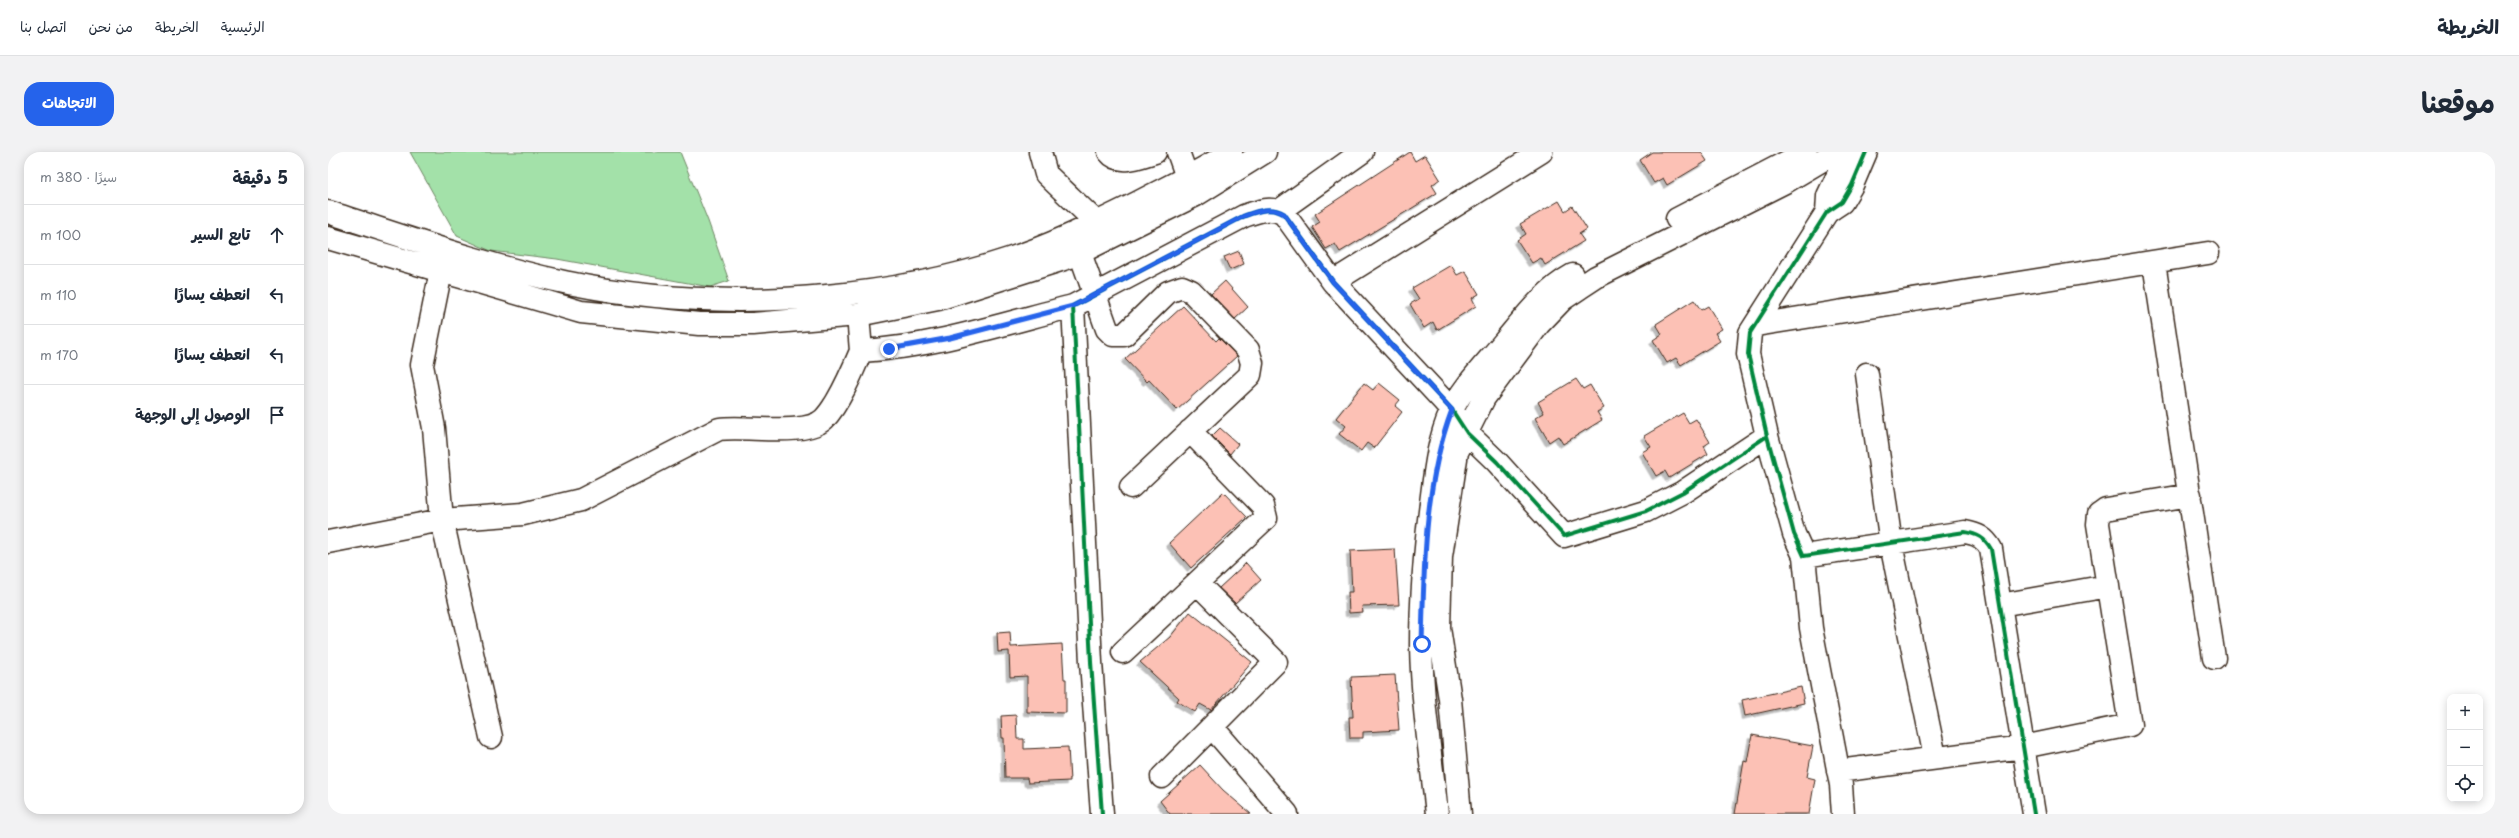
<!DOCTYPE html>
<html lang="ar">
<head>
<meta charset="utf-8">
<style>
	body { margin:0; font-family:"Playpen Sans","Playpen Sans Arabic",sans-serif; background:#f2f2f3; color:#1f2937; direction:rtl }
	.controls { position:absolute; right:12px; bottom:12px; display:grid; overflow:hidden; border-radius:8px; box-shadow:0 2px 10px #0003 }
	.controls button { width:36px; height:36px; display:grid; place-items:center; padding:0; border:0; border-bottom:1px solid #e0e1e3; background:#fff; color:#1f2937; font:20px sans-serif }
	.stop { position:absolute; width:12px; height:12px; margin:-9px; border:3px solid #2563eb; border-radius:50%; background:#fff }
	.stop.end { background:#2563eb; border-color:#fff; box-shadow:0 1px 4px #0008 }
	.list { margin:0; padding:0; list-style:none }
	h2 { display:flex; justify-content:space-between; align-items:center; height:52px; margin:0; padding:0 16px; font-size:17px }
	h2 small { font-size:13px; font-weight:400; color:#747a83 }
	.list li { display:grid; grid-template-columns:26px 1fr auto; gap:12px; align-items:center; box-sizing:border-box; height:60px; padding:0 16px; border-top:1px solid #e0e1e3 }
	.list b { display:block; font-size:15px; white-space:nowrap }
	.list em { font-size:13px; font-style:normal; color:#747a83 }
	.icon { flex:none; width:22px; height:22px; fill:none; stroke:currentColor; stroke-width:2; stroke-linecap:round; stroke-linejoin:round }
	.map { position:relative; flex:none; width:2167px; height:662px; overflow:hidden; direction:ltr; border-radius:16px }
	header { display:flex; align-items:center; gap:24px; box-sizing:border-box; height:56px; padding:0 20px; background:#fff; border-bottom:1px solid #e0e1e3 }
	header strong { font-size:19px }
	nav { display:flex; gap:22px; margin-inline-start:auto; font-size:14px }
	.intro { display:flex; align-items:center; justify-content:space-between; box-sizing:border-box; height:96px; padding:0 24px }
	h1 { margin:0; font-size:28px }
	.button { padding:10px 18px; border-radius:16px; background:#2563eb; color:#fff; font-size:14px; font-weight:700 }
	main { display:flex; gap:24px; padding:0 24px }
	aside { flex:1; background:#fff; border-radius:16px; box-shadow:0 2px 10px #0003 }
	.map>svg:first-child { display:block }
</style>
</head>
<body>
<header>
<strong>الخريطة</strong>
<nav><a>الرئيسية</a><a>الخريطة</a><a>من نحن</a><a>اتصل بنا</a></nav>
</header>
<div class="intro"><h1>موقعنا</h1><a class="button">الاتجاهات</a></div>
<main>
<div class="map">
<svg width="2167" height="662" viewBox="0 0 2167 662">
	<defs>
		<filter id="shadow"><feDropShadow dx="-3.5" dy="3.5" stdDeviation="0" flood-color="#0004"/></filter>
	</defs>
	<rect width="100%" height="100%" fill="#fff"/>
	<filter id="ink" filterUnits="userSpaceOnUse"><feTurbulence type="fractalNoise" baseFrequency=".025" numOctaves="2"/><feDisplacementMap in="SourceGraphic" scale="8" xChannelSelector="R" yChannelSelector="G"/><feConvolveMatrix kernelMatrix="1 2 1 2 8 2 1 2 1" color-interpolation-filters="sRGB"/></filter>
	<g filter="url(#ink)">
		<path fill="#a3e1a9" stroke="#6f8664" d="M 82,0 L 352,0 L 380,69 L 401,129 L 382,135 L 229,107 L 163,99 L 129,84 Z"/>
		<path fill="#fcc1b5" stroke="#3b2a1e" filter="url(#shadow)" d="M 1082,0 L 1087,9 L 1097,3 L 1112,27 L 1104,33 L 1109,41 L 1012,100 L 1007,92 L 998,97 L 984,75 L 992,70 L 987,62 Z
			M 1324,0 L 1373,0 L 1379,9 L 1339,33 L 1335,26 L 1326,31 L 1312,8 Z
			M 1231,49 L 1237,59 L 1244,54 L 1259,77 L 1251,82 L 1256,89 L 1217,113 L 1213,106 L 1204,111 L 1189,88 L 1198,82 L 1192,72 Z
			M 911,99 L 916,112 L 902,118 L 896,105 Z
			M 1123,113 L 1129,123 L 1137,119 L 1151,142 L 1144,146 L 1148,154 L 1109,178 L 1105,170 L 1096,176 L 1082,152 L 1091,147 L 1084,136 Z
			M 897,129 L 920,155 L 907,167 L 883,142 Z
			M 1366,148 L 1373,158 L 1380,154 L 1394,177 L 1387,181 L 1392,189 L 1353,213 L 1348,206 L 1339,211 L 1325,188 L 1334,182 L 1328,172 Z
			M 855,154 L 888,189 L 891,186 L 909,204 L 849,258 L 821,228 L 819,230 L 797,207 Z
			M 1248,227 L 1255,237 L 1262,233 L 1276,256 L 1269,260 L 1274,268 L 1235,292 L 1230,284 L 1221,290 L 1207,266 L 1216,261 L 1210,250 Z
			M 1036,231 L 1045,238 L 1051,231 L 1072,248 L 1067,254 L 1074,260 L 1046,296 L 1039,291 L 1033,299 L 1011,282 L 1018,274 L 1008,266 Z
			M 1355,261 L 1361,271 L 1368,267 L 1382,290 L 1376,294 L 1380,302 L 1341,326 L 1337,319 L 1328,324 L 1314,300 L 1323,295 L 1316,284 Z
			M 892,276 L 910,292 L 902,302 L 884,284 Z
			M 895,340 L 919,365 L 863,416 L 841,391 Z
			M 1067,397 L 1071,453 L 1034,454 L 1035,460 L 1021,461 L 1020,440 L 1024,440 L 1022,399 Z
			M 918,411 L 933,428 L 907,451 L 891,436 Z
			M 862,460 L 924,510 L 883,558 L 872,552 L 867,560 L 849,549 L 851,546 L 812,510 L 842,485 Z
			M 682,480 L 683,495 L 734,492 L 736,527 L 738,527 L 738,561 L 699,560 L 699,524 L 682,525 L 681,499 L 670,500 L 669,481 Z
			M 1067,523 L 1071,578 L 1035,580 L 1035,586 L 1022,586 L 1021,565 L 1025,565 L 1023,525 Z
			M 1473,535 L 1476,551 L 1417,564 L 1414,548 Z
			M 688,563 L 689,587 L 696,587 L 696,597 L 740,595 L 742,629 L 700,631 L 699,626 L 677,626 L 676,586 L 674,586 L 673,564 Z
			M 1424,583 L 1485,594 L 1479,625 L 1487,627 L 1481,662 L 1407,662 L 1416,609 L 1419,610 Z
			M 872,613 L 895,638 L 923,662 L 842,662 L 832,649 Z"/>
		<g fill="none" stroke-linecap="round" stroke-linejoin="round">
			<defs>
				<path id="minor" d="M 712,0 L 718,22 L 769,71
					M 781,0 C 792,14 813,4 827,0
					M 850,0 L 859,25
					M 1538,0 L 1524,33 L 1514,50 L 1499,60 L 1422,181 L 1420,202 L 1439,284 L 1466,382 L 1476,404 L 1637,380 C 1649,382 1657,386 1663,397 L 1706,662
					M 951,59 L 1034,0
					M 1499,60 L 1500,44 L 1521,0
					M 1349,67 L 1478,0
					M 752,101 L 779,177 L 785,183 L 796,183 L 840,140 L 854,135 L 863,139 L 920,198 L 924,211 L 922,223 L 803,335
					M 1826,111 L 1886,506
					M 113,119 L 94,213 L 106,276 L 114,368 L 163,585
					M 1005,130 L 1213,0
					M 530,163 L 533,199
					M 1428,173 L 1880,101
					M 1539,222 L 1563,392 L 1607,605
					M 0,390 L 114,368 L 195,362 L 253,348 L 391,277 C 417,273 478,285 496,267 C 511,252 525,218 533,199 C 605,195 675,172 745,154
					M 1476,404 L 1483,476 L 1513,633 L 1515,662
					M 1672,453 L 1780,434
					M 795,500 L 938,366 L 935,354 L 862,279
					M 884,575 L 959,662
					M 1510,619 L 1695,595 L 1802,573 L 1770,372 L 1771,362 L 1778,357 L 1862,343
					M 834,625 L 948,510 L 869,431
					M 774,662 L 763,510 L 745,154 L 916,64 C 930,59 943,54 956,62 L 1005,130 L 1124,258 L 1139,281 L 1169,310 L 1236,384 L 1318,359 L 1355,340 L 1439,284
					M 1109,662 C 1103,606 1094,550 1093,493 C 1093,445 1097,398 1103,351 C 1107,320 1110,288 1123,260 C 1135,234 1159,211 1176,190 C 1197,165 1216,139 1245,123
					M 1132,662 L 1122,547 L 1111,476 L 1113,404 L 1129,300 L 1156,246 L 1211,172 L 1235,147 L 1268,125 L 1459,29 L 1508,0"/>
				<path id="highway" d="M 0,60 C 78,85 156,113 236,130 C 376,160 545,152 681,107 C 725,93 766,72 807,52 C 839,35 872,20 903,0
					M 0,86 L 253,160 L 371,172 L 425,172 L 530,163 L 610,147 L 745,104 L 868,43 L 937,0"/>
			</defs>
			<use href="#minor" stroke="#3b2a1e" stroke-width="25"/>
			<use href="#highway" stroke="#3b2a1e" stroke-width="25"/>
			<use href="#minor" stroke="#fff" stroke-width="22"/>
			<use href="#highway" stroke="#fff" stroke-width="22"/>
			<defs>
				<path id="cycleway" d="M 1538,0 L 1524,33 L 1514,50 L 1499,60 L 1422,181 L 1420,202 L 1439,284 L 1466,382 L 1476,404 L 1637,380 C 1649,382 1657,386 1663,397 L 1706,662
					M 774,662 L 763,510 L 745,154 L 916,64 C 930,59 943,54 956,62 L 1005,130 L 1124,258 L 1139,281 L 1169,310 L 1236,384 L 1318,359 L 1355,340 L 1439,284"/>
			</defs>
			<use href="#cycleway" stroke="#fff" stroke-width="6"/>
			<use href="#cycleway" stroke="#00873e" stroke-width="4"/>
		</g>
	</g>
	<g fill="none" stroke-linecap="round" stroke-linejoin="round" filter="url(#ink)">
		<path stroke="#2563eb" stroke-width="5" d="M 561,197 L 622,186 L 745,154 L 916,64 C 930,59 943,54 956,62 L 1005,130 L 1124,258 C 1096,332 1096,415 1094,492"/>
	</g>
</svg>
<div class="controls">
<button>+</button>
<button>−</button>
<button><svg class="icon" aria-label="locate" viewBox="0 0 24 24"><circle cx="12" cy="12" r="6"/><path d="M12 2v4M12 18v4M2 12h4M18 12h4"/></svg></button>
</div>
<div class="stop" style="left:1094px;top:492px"></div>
<div class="stop end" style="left:561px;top:197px"></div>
</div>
<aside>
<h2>5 دقيقة<small>سيرًا · 380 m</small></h2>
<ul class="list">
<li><svg class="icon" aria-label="ahead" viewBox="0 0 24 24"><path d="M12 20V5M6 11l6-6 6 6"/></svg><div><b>تابع السير</b></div><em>100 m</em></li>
<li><svg class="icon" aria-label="left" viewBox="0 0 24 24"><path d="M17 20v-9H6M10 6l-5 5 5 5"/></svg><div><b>انعطف يسارًا</b></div><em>110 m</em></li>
<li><svg class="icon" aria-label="left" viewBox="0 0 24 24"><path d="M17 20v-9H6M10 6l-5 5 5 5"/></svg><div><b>انعطف يسارًا</b></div><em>170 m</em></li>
<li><svg class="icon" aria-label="arrive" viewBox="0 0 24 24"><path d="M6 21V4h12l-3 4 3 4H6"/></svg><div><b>الوصول إلى الوجهة</b></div></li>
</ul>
</aside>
</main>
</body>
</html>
